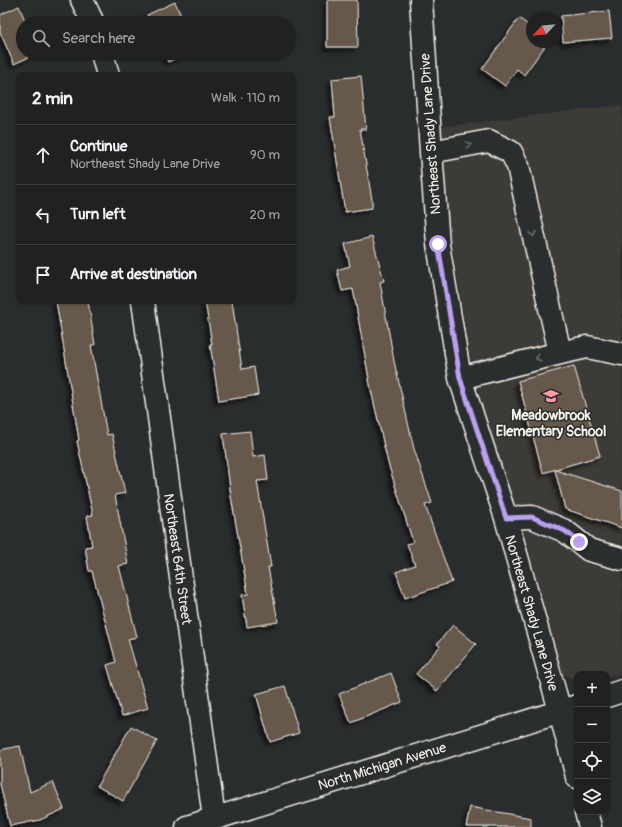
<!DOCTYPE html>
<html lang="en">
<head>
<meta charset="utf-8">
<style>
	body { margin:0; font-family:Pangolin,sans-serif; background:#2d2f2f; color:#f1f3f6 }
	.controls { position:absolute; right:12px; bottom:12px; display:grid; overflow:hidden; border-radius:8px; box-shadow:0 1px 3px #0004 }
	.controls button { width:36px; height:36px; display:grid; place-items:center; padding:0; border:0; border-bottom:1px solid #3d3f40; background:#202222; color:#f1f3f6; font:20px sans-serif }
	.compass { position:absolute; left:526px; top:12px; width:36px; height:36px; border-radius:50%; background:#202222; box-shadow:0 1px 3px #0004; rotate:244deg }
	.stop { position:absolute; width:12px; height:12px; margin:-9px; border:3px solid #bca0f2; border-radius:50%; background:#fff }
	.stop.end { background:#bca0f2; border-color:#fff; box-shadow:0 1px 4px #0008 }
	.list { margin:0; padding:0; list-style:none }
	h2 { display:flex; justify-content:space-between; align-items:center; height:52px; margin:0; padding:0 16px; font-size:17px }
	h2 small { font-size:13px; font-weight:400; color:#a2a4a5 }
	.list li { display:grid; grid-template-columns:26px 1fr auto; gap:12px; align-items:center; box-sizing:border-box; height:60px; padding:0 16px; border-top:1px solid #3d3f40 }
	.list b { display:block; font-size:15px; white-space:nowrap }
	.list p { margin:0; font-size:13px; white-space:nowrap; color:#a2a4a5 }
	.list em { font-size:13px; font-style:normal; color:#a2a4a5 }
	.icon { flex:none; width:22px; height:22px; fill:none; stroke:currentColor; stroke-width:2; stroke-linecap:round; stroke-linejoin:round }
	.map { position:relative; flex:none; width:622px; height:827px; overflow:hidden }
	.search { position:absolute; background:#202222; box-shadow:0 1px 3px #0004; left:16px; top:16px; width:280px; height:44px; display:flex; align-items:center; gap:10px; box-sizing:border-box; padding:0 14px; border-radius:22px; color:#a2a4a5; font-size:15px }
	.panel { position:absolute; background:#202222; box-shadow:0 1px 3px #0004; left:16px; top:72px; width:280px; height:232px; border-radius:8px }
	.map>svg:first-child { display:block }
</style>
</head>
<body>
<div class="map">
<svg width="622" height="827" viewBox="0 0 622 827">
	<defs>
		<filter id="shadow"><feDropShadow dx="-3.5" dy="3.5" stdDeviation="2" flood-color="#0009"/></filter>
	</defs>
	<rect width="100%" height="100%" fill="#2a2d2e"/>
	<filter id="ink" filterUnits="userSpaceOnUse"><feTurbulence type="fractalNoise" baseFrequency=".025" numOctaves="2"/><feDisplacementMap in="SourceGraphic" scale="8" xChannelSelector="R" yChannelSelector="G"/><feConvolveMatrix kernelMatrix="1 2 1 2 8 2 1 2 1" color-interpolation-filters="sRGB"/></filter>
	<g filter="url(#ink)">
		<path fill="#3c3a37" d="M 622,105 L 622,673 L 607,677 L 607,674 L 577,674 L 577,680 L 561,674 L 549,626 L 490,436 L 470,356 L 448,221 L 438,127 Z"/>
		<path fill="#66594c" stroke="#f4f1e8" filter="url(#shadow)" d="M 327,0 L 357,0 L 358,47 L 327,47 Z
			M 175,2 L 184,23 L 150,23 L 147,15 Z
			M 19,6 L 26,23 L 23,23 L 23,53 L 38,53 L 14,64 L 0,32 L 0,15 Z
			M 609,11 L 612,38 L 563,42 L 561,16 Z
			M 519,18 L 532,28 L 532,42 L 548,42 L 524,75 L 517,69 L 505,86 L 482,69 Z
			M 164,53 L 187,53 L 168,62 Z
			M 361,76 L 366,129 L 360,129 L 372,200 L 372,208 L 345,212 L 330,117 L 335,117 L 332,79 Z
			M 372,237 L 384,281 L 380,282 L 394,361 L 414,449 L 432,503 L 425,505 L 452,582 L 405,598 L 396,572 L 415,565 L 407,544 L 413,542 L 388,463 L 371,390 L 353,289 L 342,291 L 337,270 L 350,266 L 345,244 Z
			M 56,301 L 88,301 L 95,345 L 91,345 L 107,435 L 112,434 L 125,493 L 115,495 L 128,564 L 119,566 L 137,637 L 128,639 L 148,708 L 122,716 L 107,665 L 116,662 L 92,571 L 89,571 L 85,547 L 92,546 L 87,516 L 93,515 L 77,441 L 79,440 Z
			M 205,301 L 232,301 L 242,369 L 254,367 L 258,395 L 219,401 L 210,344 L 212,344 Z
			M 574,366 L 600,456 L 543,473 L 518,381 Z
			M 250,431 L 253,457 L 265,455 L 268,480 L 257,481 L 268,549 L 271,567 L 268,567 L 278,622 L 247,627 L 242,595 L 248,594 L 231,496 L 223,434 Z
			M 555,470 L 622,491 L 622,528 L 565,509 Z
			M 453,625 L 476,644 L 437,691 L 416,674 L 440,646 L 437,644 Z
			M 391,673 L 402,702 L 351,723 L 339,694 Z
			M 285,686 L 299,733 L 270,742 L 256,694 Z
			M 131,726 L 157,741 L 123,801 L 97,786 Z
			M 20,746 L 30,792 L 53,782 L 64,809 L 40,820 L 10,826 L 0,784 L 0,750 Z
			M 470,807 L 531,818 L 531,827 L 466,827 Z"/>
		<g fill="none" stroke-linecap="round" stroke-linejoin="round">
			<defs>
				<path id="minor" d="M 82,0 L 93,23
					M 421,0 L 431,152 L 438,244 L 460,378 L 506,518 L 560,711 L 577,777
					M 102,53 L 108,75
					M 431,152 L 489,141 L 511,152 L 518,166 L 560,353 L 460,378
					M 143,301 L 214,818
					M 560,353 L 587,347 L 622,354
					M 506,518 L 532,517 L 565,531 L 589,550 L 622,559
					M 607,696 L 622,691
					M 586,812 L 590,827
					M 187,827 L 577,706"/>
			</defs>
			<use href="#minor" stroke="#f4f1e8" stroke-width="25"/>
			<use href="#minor" stroke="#2a2d2e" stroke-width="22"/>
		</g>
		<defs><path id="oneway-chevron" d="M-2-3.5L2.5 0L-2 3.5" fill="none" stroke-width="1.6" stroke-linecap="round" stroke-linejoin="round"/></defs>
		<g stroke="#71726f">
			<use href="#oneway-chevron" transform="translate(469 145) rotate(-11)"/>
			<use href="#oneway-chevron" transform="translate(533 234) rotate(77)"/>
			<use href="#oneway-chevron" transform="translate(538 358) rotate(166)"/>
		</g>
	</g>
	<g fill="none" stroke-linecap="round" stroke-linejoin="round" filter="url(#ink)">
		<path stroke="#bca0f2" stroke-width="5" d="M 438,244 L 460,378 L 506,518 L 532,517 L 565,531 L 579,542"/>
	</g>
	<defs>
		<symbol id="school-bare" viewBox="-9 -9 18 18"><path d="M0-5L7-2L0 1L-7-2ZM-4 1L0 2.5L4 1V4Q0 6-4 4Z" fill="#ff9aa2" stroke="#2a2d2e" stroke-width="2.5" paint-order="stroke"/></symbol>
	</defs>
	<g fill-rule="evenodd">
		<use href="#school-bare" x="540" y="385" width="22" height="22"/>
	</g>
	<g text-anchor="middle" stroke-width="3" stroke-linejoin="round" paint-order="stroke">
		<g font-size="14" fill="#f4f1e8" stroke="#2a2d2e">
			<text transform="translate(430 134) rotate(-94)" y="5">Northeast Shady Lane Drive</text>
			<text transform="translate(178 559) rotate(82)" y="5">Northeast 64th Street</text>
			<text transform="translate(532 613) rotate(74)" y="5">Northeast Shady Lane Drive</text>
			<text transform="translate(382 766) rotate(-17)" y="5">North Michigan Avenue</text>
		</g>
		<g font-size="14" font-weight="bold" fill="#f4f1e8" stroke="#2a2d2e">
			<text x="551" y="420">Meadowbrook<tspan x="551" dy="16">Elementary School</tspan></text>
		</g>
	</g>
</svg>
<div class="controls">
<button>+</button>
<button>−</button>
<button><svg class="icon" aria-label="locate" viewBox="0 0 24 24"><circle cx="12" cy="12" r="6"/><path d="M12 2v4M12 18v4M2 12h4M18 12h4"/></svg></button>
<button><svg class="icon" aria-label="layers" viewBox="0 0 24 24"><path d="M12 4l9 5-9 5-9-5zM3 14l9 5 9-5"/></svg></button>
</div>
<svg class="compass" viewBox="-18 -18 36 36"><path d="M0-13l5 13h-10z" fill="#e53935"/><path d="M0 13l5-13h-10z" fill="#a2a4a5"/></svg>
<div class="stop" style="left:438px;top:244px"></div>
<div class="stop end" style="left:579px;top:542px"></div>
<div class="search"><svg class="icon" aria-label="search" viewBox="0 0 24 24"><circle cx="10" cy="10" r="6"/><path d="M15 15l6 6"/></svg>Search here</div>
<section class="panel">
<h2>2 min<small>Walk · 110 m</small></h2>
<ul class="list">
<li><svg class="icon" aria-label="ahead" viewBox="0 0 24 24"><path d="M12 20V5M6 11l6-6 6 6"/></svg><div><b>Continue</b><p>Northeast Shady Lane Drive</p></div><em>90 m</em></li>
<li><svg class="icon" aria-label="left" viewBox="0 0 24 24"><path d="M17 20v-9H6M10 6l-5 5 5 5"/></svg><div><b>Turn left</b></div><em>20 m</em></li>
<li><svg class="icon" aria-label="arrive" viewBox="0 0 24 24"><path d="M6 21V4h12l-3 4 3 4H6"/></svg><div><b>Arrive at destination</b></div></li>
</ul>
</section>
</div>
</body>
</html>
